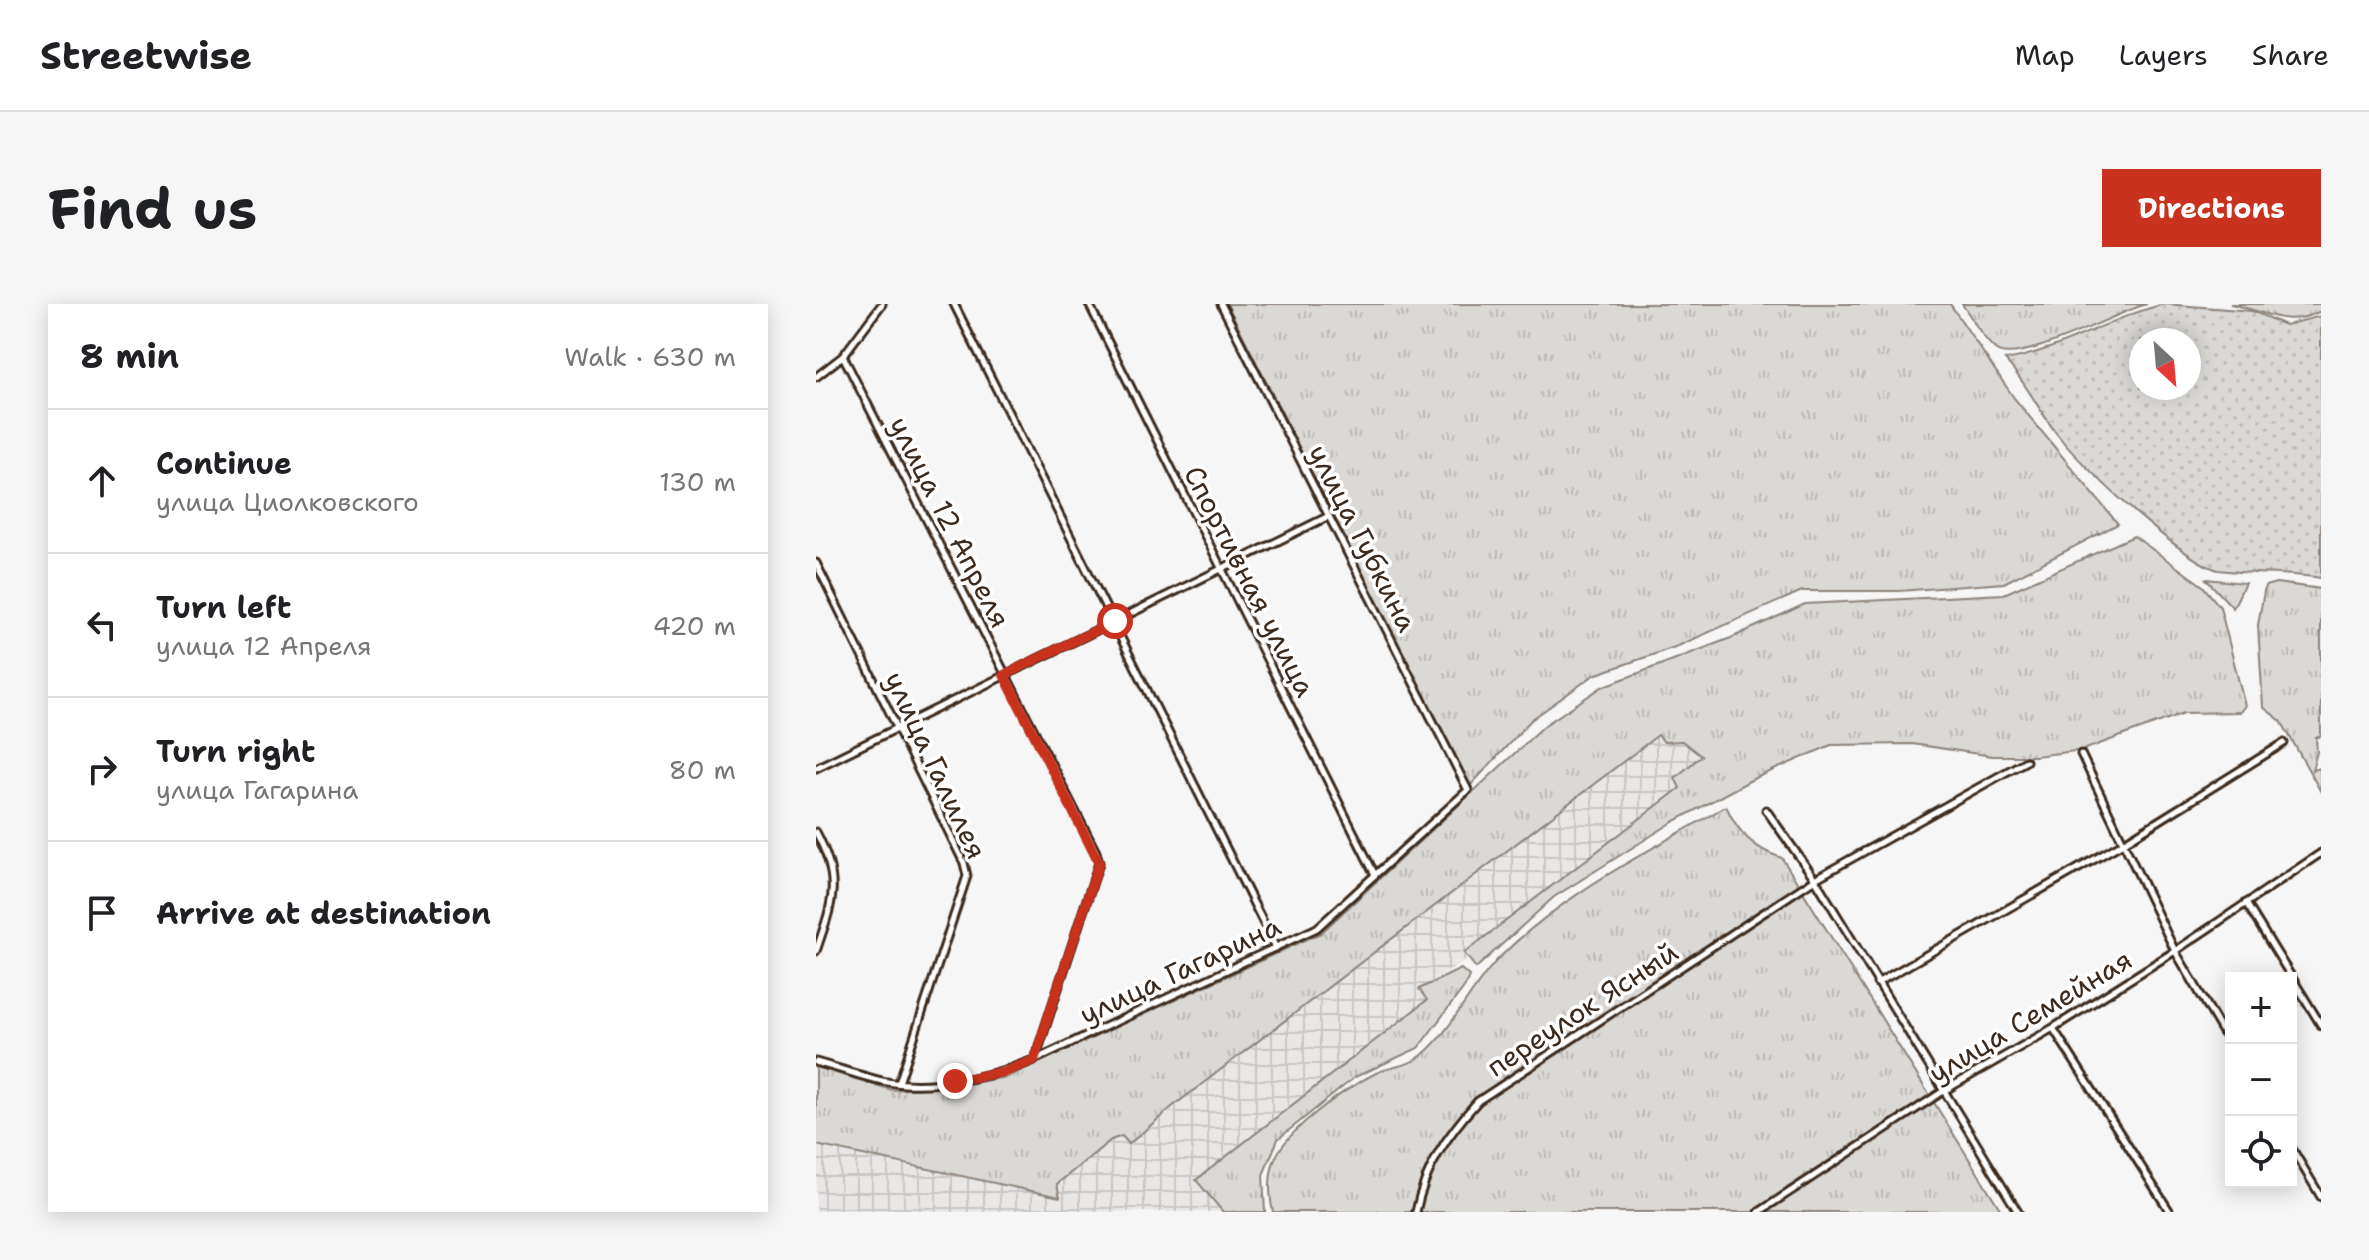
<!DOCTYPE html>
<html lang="en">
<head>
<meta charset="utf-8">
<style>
	body { margin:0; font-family:"Shantell Sans",sans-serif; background:#f6f6f6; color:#202124 }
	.controls { position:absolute; right:24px; bottom:24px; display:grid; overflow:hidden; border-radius:0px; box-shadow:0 4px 20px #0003 }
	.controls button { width:72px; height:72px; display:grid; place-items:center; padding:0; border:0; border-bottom:2px solid #e0e0e0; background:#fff; color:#202124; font:40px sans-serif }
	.compass { position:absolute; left:1313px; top:24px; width:72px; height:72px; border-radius:50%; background:#fff; box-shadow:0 4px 20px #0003; rotate:154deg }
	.stop { position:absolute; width:24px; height:24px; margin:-18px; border:6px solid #c8321e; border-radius:50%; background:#fff }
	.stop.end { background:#c8321e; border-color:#fff; box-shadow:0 2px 8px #0008 }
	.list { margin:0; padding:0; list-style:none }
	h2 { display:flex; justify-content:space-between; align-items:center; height:104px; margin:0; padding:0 32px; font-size:34px }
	h2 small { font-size:26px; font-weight:400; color:#757577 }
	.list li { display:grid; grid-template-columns:52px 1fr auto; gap:24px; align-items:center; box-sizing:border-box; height:144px; padding:0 32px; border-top:2px solid #e0e0e0 }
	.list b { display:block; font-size:30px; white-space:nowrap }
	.list p { margin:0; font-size:26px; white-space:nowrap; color:#757577 }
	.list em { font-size:26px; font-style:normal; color:#757577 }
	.icon { flex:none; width:44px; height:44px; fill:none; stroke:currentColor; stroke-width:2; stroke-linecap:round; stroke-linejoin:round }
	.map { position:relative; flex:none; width:1505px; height:908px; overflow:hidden; border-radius:0px }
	header { display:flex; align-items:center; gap:48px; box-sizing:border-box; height:112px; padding:0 40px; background:#fff; border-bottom:2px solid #e0e0e0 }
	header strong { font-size:38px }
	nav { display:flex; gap:44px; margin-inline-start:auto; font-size:28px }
	.intro { display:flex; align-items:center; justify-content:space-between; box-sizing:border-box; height:192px; padding:0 48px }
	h1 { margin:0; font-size:56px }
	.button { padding:20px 36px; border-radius:0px; background:#c8321e; color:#fff; font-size:28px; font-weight:700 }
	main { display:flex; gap:48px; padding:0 48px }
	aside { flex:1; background:#fff; border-radius:0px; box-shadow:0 4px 20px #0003 }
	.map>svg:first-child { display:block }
</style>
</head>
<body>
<header>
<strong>Streetwise</strong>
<nav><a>Map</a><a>Layers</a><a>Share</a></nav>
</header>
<div class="intro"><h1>Find us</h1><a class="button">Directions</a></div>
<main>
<aside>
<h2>8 min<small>Walk · 630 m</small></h2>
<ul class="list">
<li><svg class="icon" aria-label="ahead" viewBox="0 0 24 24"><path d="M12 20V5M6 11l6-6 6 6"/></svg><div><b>Continue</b><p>улица Циолковского</p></div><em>130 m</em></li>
<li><svg class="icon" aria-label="left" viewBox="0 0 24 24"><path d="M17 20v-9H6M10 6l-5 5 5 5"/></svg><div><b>Turn left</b><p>улица 12 Апреля</p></div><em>420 m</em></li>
<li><svg class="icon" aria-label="right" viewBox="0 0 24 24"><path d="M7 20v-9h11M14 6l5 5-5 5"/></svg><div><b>Turn right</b><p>улица Гагарина</p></div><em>80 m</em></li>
<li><svg class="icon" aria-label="arrive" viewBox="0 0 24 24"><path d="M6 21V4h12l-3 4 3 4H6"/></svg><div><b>Arrive at destination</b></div></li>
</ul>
</aside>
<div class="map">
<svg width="1505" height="908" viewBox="0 0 1505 908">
	<defs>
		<pattern id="industrial-grid" width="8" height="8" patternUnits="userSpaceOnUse" patternTransform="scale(2)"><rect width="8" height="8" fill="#e9e7e6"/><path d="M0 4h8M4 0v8" fill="none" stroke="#c9c6c5"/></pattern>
		<pattern id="grass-tufts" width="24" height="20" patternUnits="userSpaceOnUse" patternTransform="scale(2)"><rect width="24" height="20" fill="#dbd9d6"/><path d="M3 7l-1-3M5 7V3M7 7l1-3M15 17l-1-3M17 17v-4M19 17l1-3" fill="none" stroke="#bdbab7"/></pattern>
		<pattern id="park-dots" width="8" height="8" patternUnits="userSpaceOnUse" patternTransform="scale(2)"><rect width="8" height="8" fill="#dbd9d6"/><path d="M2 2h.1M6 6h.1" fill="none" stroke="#bdbab7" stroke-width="1.8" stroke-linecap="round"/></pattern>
	</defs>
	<rect width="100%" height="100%" fill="#f7f6f6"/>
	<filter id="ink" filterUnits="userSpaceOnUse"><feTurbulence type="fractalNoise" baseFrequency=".0125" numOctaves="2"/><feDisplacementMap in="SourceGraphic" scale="16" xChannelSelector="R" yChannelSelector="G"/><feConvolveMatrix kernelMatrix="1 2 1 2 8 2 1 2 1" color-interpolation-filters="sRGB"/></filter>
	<g filter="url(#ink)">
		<path fill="url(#industrial-grid)" d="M 842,431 L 848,438 L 866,437 L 886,452 L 859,474 L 864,484 L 648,649 L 651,656 L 603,685 L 611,696 L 381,876 L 407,908 L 0,908 L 0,841 L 243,893 L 241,880 L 295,836 L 306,832 L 314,840 L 356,803 Z"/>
		<path fill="url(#grass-tufts)" stroke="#8b827a" stroke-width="2" d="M 411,0 L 1134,0 L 1198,94 L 1302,220 L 1188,279 L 1083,287 L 986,287 L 862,342 L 778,371 L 715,416 L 654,482 Z
			M 1146,0 L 1331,0 C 1302,7 1200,64 1179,45 C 1166,34 1156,14 1146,0 Z
			M 1414,0 L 1505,0 L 1505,7 C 1468,25 1451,7 1414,0 Z
			M 1318,232 L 1387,282 L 1404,303 L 1429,402 L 1424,408 L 1368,409 L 1267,446 L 1219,452 L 1176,452 L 1096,440 L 1015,441 L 935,476 L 857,518 L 738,593 L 660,664 L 648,649 L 864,484 L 859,474 L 885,452 L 866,437 L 848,438 L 842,431 L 356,803 L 313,840 L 306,832 L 295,836 L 241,880 L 244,893 L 0,841 L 0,763 L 76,786 L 139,782 L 191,773 L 505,629 L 729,421 L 786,383 L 915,334 L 989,300 L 1188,290 Z
			M 1390,275 L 1429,279 L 1417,304 Z
			M 1460,279 L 1505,285 L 1505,432 L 1500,434 L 1501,448 L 1496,466 L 1504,464 L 1505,488 L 1465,417 L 1447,403 L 1442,321 L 1449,282 Z
			M 910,502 C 922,529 938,545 966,554 L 1186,908 L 457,908 C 453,890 452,872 459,855 C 472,824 530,784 560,769 C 574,762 592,763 605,752 C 637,726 654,683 684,653 C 749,588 832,548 910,502 Z
			M 645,665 L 653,672 L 649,682 L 602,744 L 539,773 L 462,835 L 447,871 L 449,908 L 407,908 L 380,876 L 611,696 L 603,685 Z"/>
		<path fill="url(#park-dots)" stroke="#8b827a" stroke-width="2" fill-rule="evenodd" d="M 1349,0 L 1436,7 L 1469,21 L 1505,12 L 1505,274 C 1470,268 1437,271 1403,266 C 1371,260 1267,164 1245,135 C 1224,110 1212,80 1189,56 C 1245,47 1294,13 1349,0 ZM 1325,36 L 1373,36 L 1373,84 L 1325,84 Z"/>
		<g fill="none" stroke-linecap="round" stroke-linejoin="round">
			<defs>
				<path id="minor" d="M 138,0 L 460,644
					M 273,0 L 559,571
					M 27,52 L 280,548 L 283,559 L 219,755
					M 0,73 L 27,52 L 66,0
					M 0,259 L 148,559 L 151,572 L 83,779
					M 1265,450 L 1359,647 L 1415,742
					M 0,464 L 513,212
					M 950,506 L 999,575 L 1202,908
					M 0,528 C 26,577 17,598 0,647
					M 1430,599 L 1505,721
					M 1061,679 L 1307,539 L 1468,439
					M 1237,724 L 1354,908
					M 0,758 C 22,764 44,772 66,777 C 114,787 174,773 218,756 L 501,624 L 652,486 L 405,0
					M 1475,843 L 1505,893
					M 600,908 C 609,863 632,830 662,797 L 999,575 L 1210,457
					M 943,908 L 1126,788 L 1237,724 L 1359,647 L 1505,549"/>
			</defs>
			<use href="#minor" stroke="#3b2a1e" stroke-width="11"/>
			<use href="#minor" stroke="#fff" stroke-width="5"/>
		</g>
	</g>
	<g fill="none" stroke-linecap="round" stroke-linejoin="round" filter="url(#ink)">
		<path stroke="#c8321e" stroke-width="10" d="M 139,777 L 191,767 L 218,756 L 283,559 L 188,371 L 299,317"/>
	</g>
	<g text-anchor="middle" stroke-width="7" stroke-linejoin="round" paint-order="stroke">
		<g font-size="28" fill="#3b2a1e" stroke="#fff">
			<text transform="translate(134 218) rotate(63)" y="10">улица 12 Апреля</text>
			<text transform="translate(547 234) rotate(63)" y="10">улица Губкина</text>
			<text transform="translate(434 277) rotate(63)" y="10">Спортивная улица</text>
			<text transform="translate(120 461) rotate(65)" y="10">улица Галилея</text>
			<text transform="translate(364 666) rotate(-25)" y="10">улица Гагарина</text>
			<text transform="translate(766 705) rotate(-33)" y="10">переулок Ясный</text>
			<text transform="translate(1214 712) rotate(-31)" y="10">улица Семейная</text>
		</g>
	</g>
</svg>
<div class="controls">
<button>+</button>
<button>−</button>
<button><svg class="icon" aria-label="locate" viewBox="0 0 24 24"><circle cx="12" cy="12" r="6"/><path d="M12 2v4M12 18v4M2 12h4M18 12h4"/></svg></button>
</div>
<svg class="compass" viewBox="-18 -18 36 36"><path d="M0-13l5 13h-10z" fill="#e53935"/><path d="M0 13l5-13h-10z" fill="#757577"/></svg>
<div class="stop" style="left:299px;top:317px"></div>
<div class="stop end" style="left:139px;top:777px"></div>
</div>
</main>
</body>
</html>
